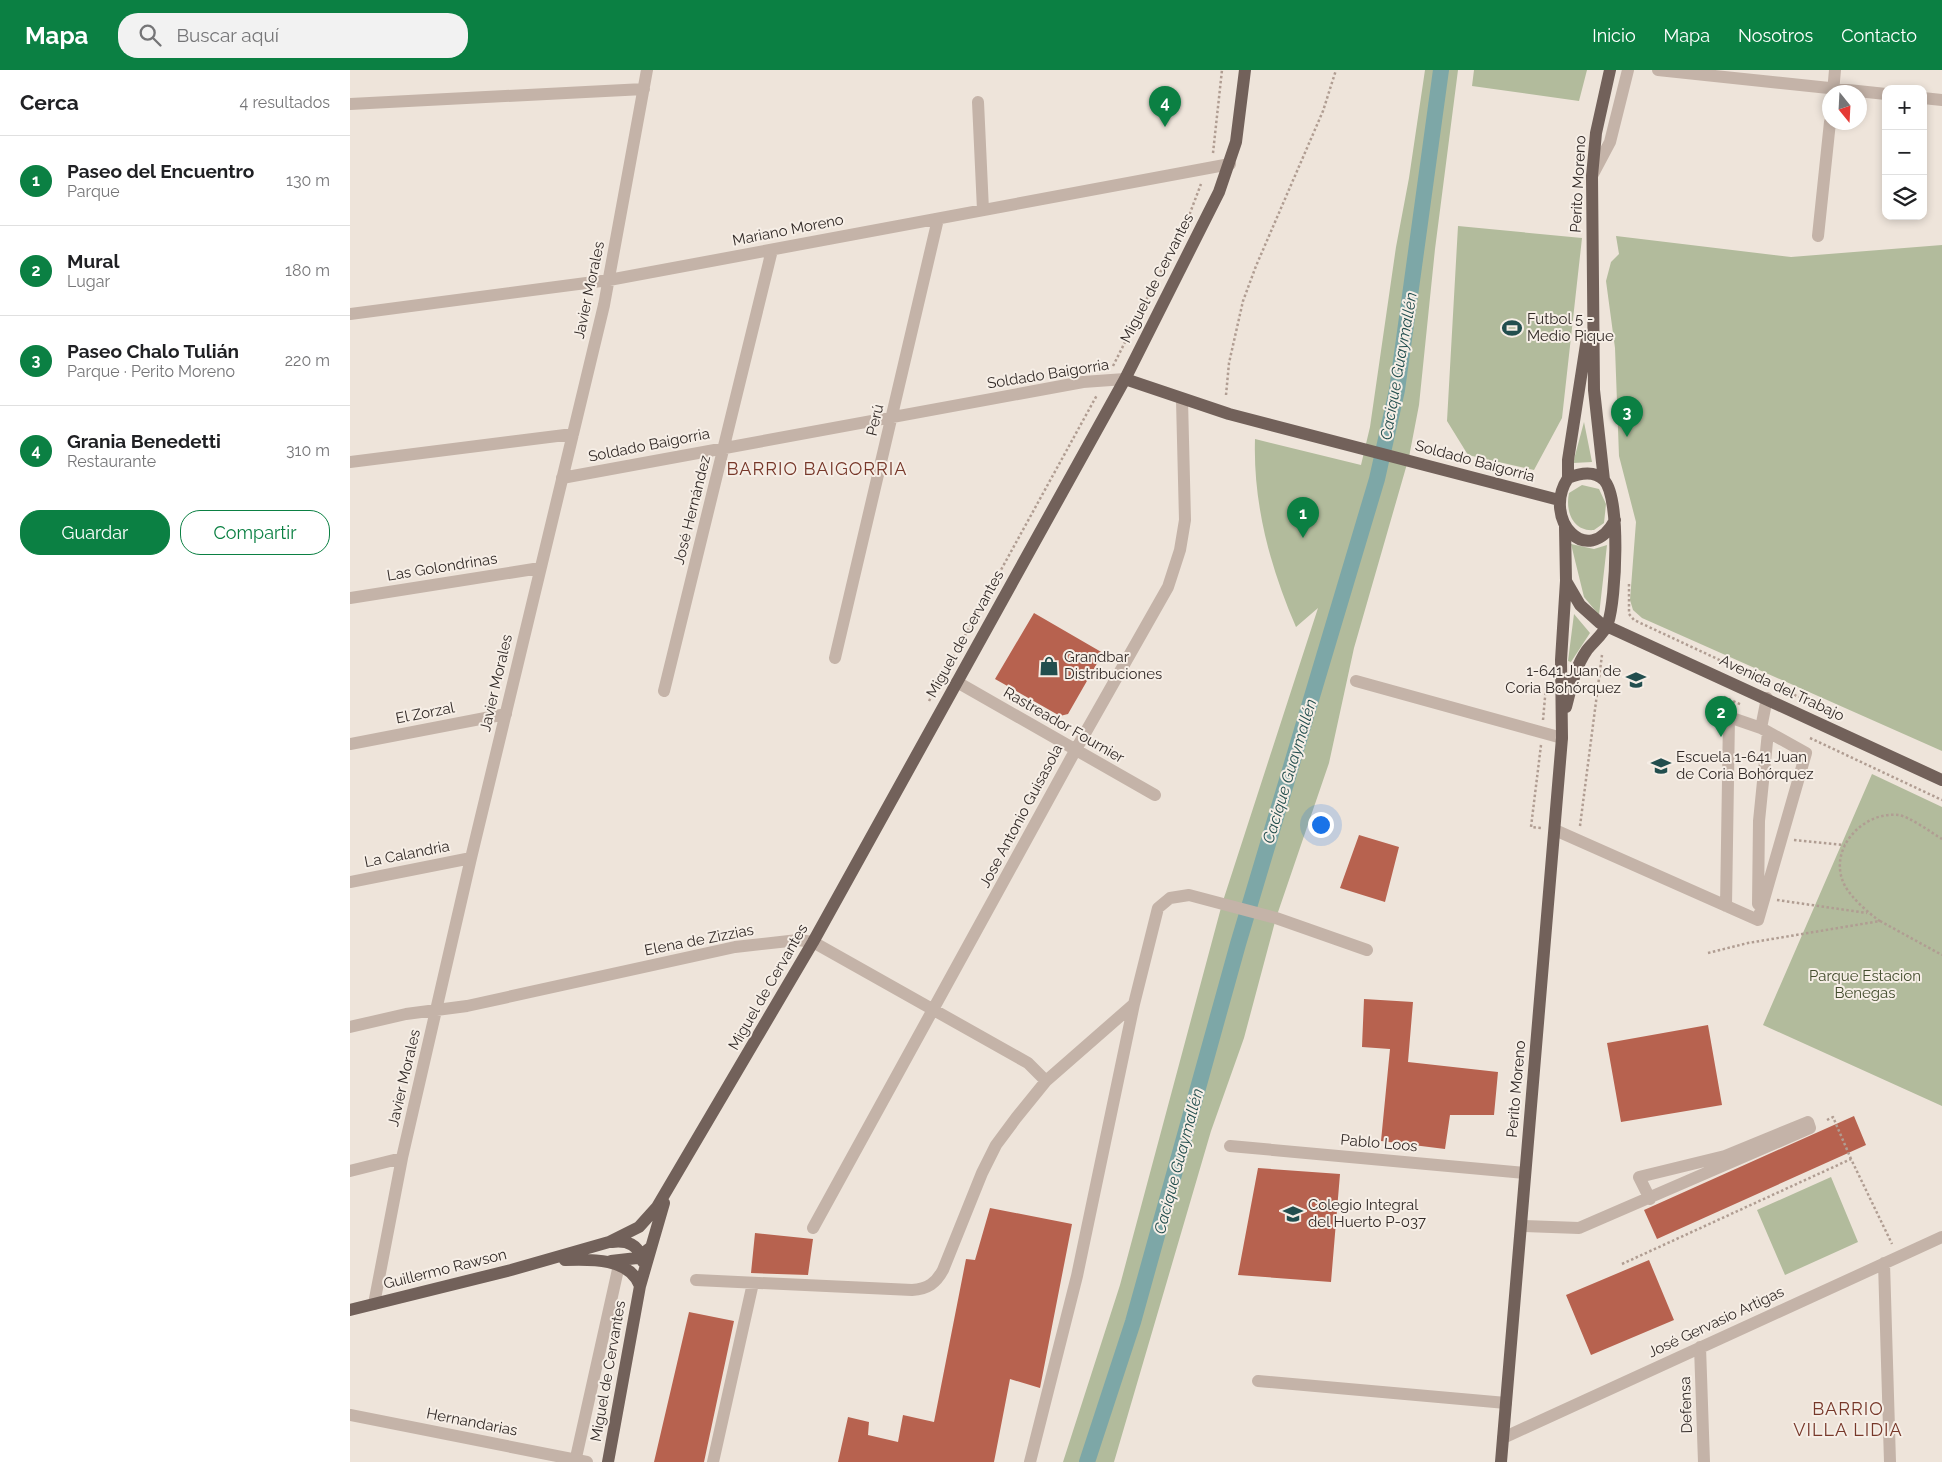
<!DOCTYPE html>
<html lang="es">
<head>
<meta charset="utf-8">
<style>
	body { margin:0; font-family:Raleway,sans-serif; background:#f2f2f2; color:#202124 }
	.controls { position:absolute; right:15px; top:15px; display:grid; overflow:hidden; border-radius:10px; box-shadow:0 2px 8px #0003 }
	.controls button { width:45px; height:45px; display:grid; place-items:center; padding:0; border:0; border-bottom:1px solid #e0e0e0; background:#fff; color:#202124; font:25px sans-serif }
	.compass { position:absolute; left:1472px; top:15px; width:45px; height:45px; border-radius:50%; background:#fff; box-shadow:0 2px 8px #0003; rotate:162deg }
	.you { position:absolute; left:970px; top:754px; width:18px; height:18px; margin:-12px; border:4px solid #fff; border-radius:50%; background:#1a73e8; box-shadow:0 0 0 8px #1a73e833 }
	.badge { display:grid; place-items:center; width:32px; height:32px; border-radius:50%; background:#0b8043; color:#fff; font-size:16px; font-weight:700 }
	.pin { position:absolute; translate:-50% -41px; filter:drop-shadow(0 1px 2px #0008) }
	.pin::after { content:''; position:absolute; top:26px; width:18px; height:15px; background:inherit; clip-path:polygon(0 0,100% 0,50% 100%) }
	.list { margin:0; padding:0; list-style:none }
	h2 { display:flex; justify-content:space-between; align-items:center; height:65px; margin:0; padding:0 20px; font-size:21px }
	h2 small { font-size:16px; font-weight:400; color:#757577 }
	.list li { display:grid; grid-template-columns:32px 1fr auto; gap:15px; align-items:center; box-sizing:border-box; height:90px; padding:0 20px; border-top:1px solid #e0e0e0 }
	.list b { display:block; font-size:19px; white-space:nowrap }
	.list p { margin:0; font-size:16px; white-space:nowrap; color:#757577 }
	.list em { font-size:16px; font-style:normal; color:#757577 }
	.actions { display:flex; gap:10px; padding:15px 20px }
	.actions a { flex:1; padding:11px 0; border:1px solid #0b8043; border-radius:20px; text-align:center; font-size:18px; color:#0b8043 }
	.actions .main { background:#0b8043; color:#fff }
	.icon { flex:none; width:28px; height:28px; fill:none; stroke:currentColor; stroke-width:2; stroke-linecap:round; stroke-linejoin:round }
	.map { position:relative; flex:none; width:1592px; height:1392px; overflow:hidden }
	header { display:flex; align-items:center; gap:30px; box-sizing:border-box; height:70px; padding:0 25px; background:#0b8043; color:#fff }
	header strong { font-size:24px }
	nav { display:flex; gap:28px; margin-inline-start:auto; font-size:18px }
	.search { width:350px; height:45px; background:#f2f2f2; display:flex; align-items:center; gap:12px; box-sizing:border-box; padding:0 18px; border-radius:20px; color:#757577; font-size:19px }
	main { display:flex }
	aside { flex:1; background:#fff }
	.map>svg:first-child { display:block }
</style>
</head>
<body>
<header>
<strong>Mapa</strong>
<div class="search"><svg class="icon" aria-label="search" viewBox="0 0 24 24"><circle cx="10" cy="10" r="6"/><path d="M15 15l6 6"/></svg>Buscar aquí</div>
<nav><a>Inicio</a><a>Mapa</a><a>Nosotros</a><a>Contacto</a></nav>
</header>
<main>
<aside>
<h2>Cerca<small>4 resultados</small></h2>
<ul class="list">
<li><span class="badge">1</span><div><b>Paseo del Encuentro</b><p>Parque</p></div><em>130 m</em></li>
<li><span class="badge">2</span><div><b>Mural</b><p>Lugar</p></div><em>180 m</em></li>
<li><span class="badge">3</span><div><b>Paseo Chalo Tulián</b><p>Parque · Perito Moreno</p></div><em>220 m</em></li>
<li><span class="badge">4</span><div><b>Grania Benedetti</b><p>Restaurante</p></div><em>310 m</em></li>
</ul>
<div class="actions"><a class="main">Guardar</a><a>Compartir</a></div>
</aside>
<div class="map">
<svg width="1592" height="1392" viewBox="0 0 1592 1392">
	<rect width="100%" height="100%" fill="#eee4da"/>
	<path fill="#b2bb9c" d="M 1075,0 L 1108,0 L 1085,179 L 1069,335 L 1059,387 L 1004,578 L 979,693 L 926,848 L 894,968 L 861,1061 L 764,1392 L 713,1392 L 770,1215 L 872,834 L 968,538 L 946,557 C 920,497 903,434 905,369 L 1011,395 L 1020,357 L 1046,177 L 1059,108 Z
		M 1124,0 L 1237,0 L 1229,31 L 1122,16 Z
		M 1108,156 L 1232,168 L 1212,348 L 1184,400 L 1118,385 L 1097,351 Z
		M 1266,166 L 1441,187 L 1592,175 L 1592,681 L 1292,548 L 1283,540 L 1280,530 L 1286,452 L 1269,386 L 1265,278 L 1256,211 L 1261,192 L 1269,184 Z
		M 1234,352 L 1242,392 L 1223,393 Z
		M 1232,415 L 1249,419 L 1256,434 L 1254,453 L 1244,460 C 1223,462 1215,441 1219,423 Z
		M 1221,474 L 1244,479 L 1257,475 L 1249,545 L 1234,527 Z
		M 1224,544 L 1240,563 L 1221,592 L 1218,591 Z
		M 1522,704 L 1592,737 L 1592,1036 L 1413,955 Z
		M 1481,1107 L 1508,1172 L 1435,1205 L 1407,1140 Z"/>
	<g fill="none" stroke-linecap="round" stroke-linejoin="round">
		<path stroke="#7da7a7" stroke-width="16" d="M 737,1392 L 783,1252 L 888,874 L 1027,409 L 1047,320 L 1091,0"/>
	</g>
	<path fill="#b7624f" d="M 684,543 L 753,583 L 718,644 L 710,646 L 645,609 Z
		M 1009,765 L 1049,777 L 1035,832 L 990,818 Z
		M 1014,929 L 1063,932 L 1058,992 L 1148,1002 L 1144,1045 L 1100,1045 L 1095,1079 L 1031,1071 L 1040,979 L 1012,977 Z
		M 1358,955 L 1372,1035 L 1271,1052 L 1257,973 Z
		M 1504,1046 L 1516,1075 L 1307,1169 L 1294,1140 Z
		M 908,1098 L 990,1104 L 981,1212 L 888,1205 Z
		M 640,1138 L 722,1154 L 690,1318 L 660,1309 L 644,1392 L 488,1392 L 498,1347 L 519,1352 L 518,1365 L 548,1372 L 553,1345 L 584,1352 L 616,1189 L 625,1190 Z
		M 405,1163 L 463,1169 L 458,1205 L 401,1203 Z
		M 1299,1190 L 1324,1250 L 1241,1285 L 1216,1225 Z
		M 339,1242 L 384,1251 L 354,1392 L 304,1392 Z"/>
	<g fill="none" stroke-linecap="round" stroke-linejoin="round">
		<path stroke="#b09d92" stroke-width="2.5" stroke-dasharray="2.5 2.5" stroke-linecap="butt" d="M 863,83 L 872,0
			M 763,296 L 840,143 L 851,114
			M 876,325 L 879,293 L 893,231 L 906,196 L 973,41 L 986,0
			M 1279,514 L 1279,544 L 1284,550 L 1421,614
			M 1426,616 L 1484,644
			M 1374,627 L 1392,635
			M 579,631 L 747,325
			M 1193,650 L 1196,616
			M 1460,668 L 1592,730
			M 1191,675 L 1181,757 L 1191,758
			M 1230,756 L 1252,585
			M 1444,770 L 1495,775
			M 1427,830 L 1517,843
			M 1530,851 L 1592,885
			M 1358,883 L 1398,873 L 1530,851 C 1519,844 1501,827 1495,816 C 1476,780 1513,741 1548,745 C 1559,746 1582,763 1592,769
			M 1477,1050 L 1483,1047 L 1501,1089
			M 1272,1194 L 1501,1089 L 1542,1174"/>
		<path stroke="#c4b3a8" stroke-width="12" d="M 1308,0 L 1536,24
			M 1483,22 L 1485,0
			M 1573,28 L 1592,30
			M 628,32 L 633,140
			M 0,34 L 294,19
			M 1242,106 L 1260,72 L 1278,0
			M 1468,166 L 1480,52
			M 0,244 L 259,210 L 880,94
			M 0,392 L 223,364
			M 212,408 L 733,312 L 775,309
			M 0,528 L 190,498
			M 485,588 L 588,149
			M 1006,611 L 1212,668
			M 607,612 L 805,725
			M 314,621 L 422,180
			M 0,674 L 156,644
			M 1205,760 L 1408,850 L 1456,683 L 1411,658 L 1417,628
			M 0,812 L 121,788
			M 1408,834 L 1409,751 L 1418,662
			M 1376,836 L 1379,647 L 1411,658
			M 0,957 L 56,944 L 117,936 L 385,877 L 448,870 L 463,872 L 678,993 L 696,1011
			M 880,1076 L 1175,1103
			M 0,1101 L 52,1088
			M 1171,1156 L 1229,1158 L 1460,1058 L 1458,1052 L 1375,1086 L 1289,1107 L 1300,1129
			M 463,1158 L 725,681 L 818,517 L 830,480 L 835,450 L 832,330
			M 1534,1193 L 1540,1392
			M 346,1210 L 562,1220 C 578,1219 586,1213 593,1200 L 632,1103 L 646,1075 L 666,1048 L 696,1011 L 784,934
			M 24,1234 L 52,1088 L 121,788 L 254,235 L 297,0
			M 1350,1277 L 1354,1392
			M 908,1311 L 1156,1333
			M 0,1345 L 237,1392
			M 1153,1368 L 1592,1167
			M 225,1392 L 269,1195
			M 363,1392 L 403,1213
			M 680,1392 L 727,1206 L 784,934 L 808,838 L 820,828 L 839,825 L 926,848 L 1017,880"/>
		<path stroke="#72615a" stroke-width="12" d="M 775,309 L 879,344 L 1209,430
			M 1218,408 L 1218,390 L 1237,268
			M 1254,410 L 1244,320 L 1242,106 L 1246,63 L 1260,0
			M 1216,511 L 1230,535 L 1250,553 L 1592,710
			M 1216,637 C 1221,618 1225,597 1237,580 C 1243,572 1255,563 1258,553 C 1266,529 1271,428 1254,410 C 1244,400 1230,403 1218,408 C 1191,449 1238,500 1265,450
			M 262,1172 C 278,1170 289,1175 293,1192
			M 215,1190 C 241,1189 280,1188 290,1216
			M 261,1191 L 287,1188 L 300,1178
			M 0,1240 L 161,1200 L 259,1172 L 289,1157 L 307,1137 L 463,872 L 775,309 L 869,122 L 886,72 L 895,0
			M 258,1392 L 290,1216 L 314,1133
			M 1151,1392 L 1212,668 L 1211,590 L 1216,511 L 1215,457"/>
	</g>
	<defs>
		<symbol id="stadium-bare" viewBox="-9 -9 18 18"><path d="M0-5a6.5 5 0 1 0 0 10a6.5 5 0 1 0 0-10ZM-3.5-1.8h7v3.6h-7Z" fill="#224e4e" stroke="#f6eee6" stroke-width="2.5" paint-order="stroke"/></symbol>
		<symbol id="shop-bare" viewBox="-9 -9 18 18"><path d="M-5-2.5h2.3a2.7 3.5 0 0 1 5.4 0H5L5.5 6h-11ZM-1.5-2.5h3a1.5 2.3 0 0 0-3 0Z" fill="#224e4e" stroke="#f6eee6" stroke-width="2.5" paint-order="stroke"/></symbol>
		<symbol id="school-bare" viewBox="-9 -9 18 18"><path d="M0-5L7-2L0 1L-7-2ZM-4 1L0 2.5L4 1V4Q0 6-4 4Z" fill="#224e4e" stroke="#f6eee6" stroke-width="2.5" paint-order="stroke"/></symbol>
	</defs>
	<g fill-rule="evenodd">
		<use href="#stadium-bare" x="1148" y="244" width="28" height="28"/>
		<use href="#shop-bare" x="685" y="582" width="28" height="28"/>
		<use href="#school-bare" x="1272" y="596" width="28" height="28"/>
		<use href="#school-bare" x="1297" y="682" width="28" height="28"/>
		<use href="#school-bare" x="929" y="1130" width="28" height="28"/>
	</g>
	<g text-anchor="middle" stroke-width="4" stroke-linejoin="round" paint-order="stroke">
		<g font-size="15" fill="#322a27" stroke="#f6eee6">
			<text transform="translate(1228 114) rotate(-87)" y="5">Perito Moreno</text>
			<text transform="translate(438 160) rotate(-11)" y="5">Mariano Moreno</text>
			<text transform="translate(807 208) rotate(-63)" y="5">Miguel de Cervantes</text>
			<text transform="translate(239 220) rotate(-78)" y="5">Javier Morales</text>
			<text transform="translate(698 304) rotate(-9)" y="5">Soldado Baigorria</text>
			<text transform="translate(525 350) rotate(-77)" y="5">Perú</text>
			<text transform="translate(299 375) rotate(-11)" y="5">Soldado Baigorria</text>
			<text transform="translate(1125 391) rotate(15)" y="5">Soldado Baigorria</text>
			<text transform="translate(342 440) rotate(-76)" y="5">José Hernández</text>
			<text transform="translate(92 497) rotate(-9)" y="5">Las Golondrinas</text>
			<text transform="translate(615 564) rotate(-61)" y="5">Miguel de Cervantes</text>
			<text transform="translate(146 613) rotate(-77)" y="5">Javier Morales</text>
			<text transform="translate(1432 618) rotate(25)" y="5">Avenida del Trabajo</text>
			<text transform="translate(75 643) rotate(-11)" y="5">El Zorzal</text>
			<text transform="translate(714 655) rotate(30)" y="5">Rastreador Fournier</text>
			<text transform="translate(671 746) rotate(-62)" y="5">Jose Antonio Guisasola</text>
			<text transform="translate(57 784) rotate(-11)" y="5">La Calandria</text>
			<text transform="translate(349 870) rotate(-11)" y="5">Elena de Zizzias</text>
			<text transform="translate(418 917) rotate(-60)" y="5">Miguel de Cervantes</text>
			<text transform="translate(54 1008) rotate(-77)" y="5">Javier Morales</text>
			<text transform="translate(1166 1019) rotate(-85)" y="5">Perito Moreno</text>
			<text transform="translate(1029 1073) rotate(5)" y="5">Pablo Loos</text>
			<text transform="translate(95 1199) rotate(-14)" y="5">Guillermo Rawson</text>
			<text transform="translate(1366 1252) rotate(-25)" y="5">José Gervasio Artigas</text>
			<text transform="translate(258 1301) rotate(-80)" y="5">Miguel de Cervantes</text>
			<text transform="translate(1336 1335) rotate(-92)" y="5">Defensa</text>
			<text transform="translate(122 1352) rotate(11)" y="5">Hernandarias</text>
		</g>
		<g font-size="15" fill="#322a27" stroke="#f6eee6" text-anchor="start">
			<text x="1177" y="254">Futbol 5 -<tspan x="1177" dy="17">Medio Pique</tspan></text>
			<text x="714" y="592">Grandbar<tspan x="714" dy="17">Distribuciones</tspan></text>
			<text x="1271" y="606" text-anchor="end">1-641 Juan de<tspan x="1271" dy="17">Coria Bohórquez</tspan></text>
			<text x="1326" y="692">Escuela 1-641 Juan<tspan x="1326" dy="17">de Coria Bohórquez</tspan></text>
			<text x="958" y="1140">Colegio Integral<tspan x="958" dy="17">del Huerto P-037</tspan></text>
		</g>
		<g font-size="15" fill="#444d2e" stroke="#f6eee6">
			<text x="1515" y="911">Parque Estacion<tspan x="1515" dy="17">Benegas</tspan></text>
		</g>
		<g font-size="16" font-style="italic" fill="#224e4e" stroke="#f6eee6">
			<text transform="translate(1048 296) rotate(-80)" y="6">Cacique Guaymallén</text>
			<text transform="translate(939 701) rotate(-73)" y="6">Cacique Guaymallén</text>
			<text transform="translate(828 1091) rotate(-75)" y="6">Cacique Guaymallén</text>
		</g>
		<g font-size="18" letter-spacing="1" fill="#77382a" stroke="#f6eee6">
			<text x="467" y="405">BARRIO BAIGORRIA</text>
			<text x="1498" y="1345">BARRIO<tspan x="1498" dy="21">VILLA LIDIA</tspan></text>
		</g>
	</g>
</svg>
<div class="controls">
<button>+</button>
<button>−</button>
<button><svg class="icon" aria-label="layers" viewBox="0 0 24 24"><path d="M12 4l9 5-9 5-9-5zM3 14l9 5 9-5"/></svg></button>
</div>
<svg class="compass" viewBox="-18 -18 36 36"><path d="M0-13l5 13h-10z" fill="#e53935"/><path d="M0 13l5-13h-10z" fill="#757577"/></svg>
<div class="you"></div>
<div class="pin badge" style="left:953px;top:468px">1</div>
<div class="pin badge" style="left:1371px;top:667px">2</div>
<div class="pin badge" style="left:1277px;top:367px">3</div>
<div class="pin badge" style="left:815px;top:57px">4</div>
</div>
</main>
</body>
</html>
